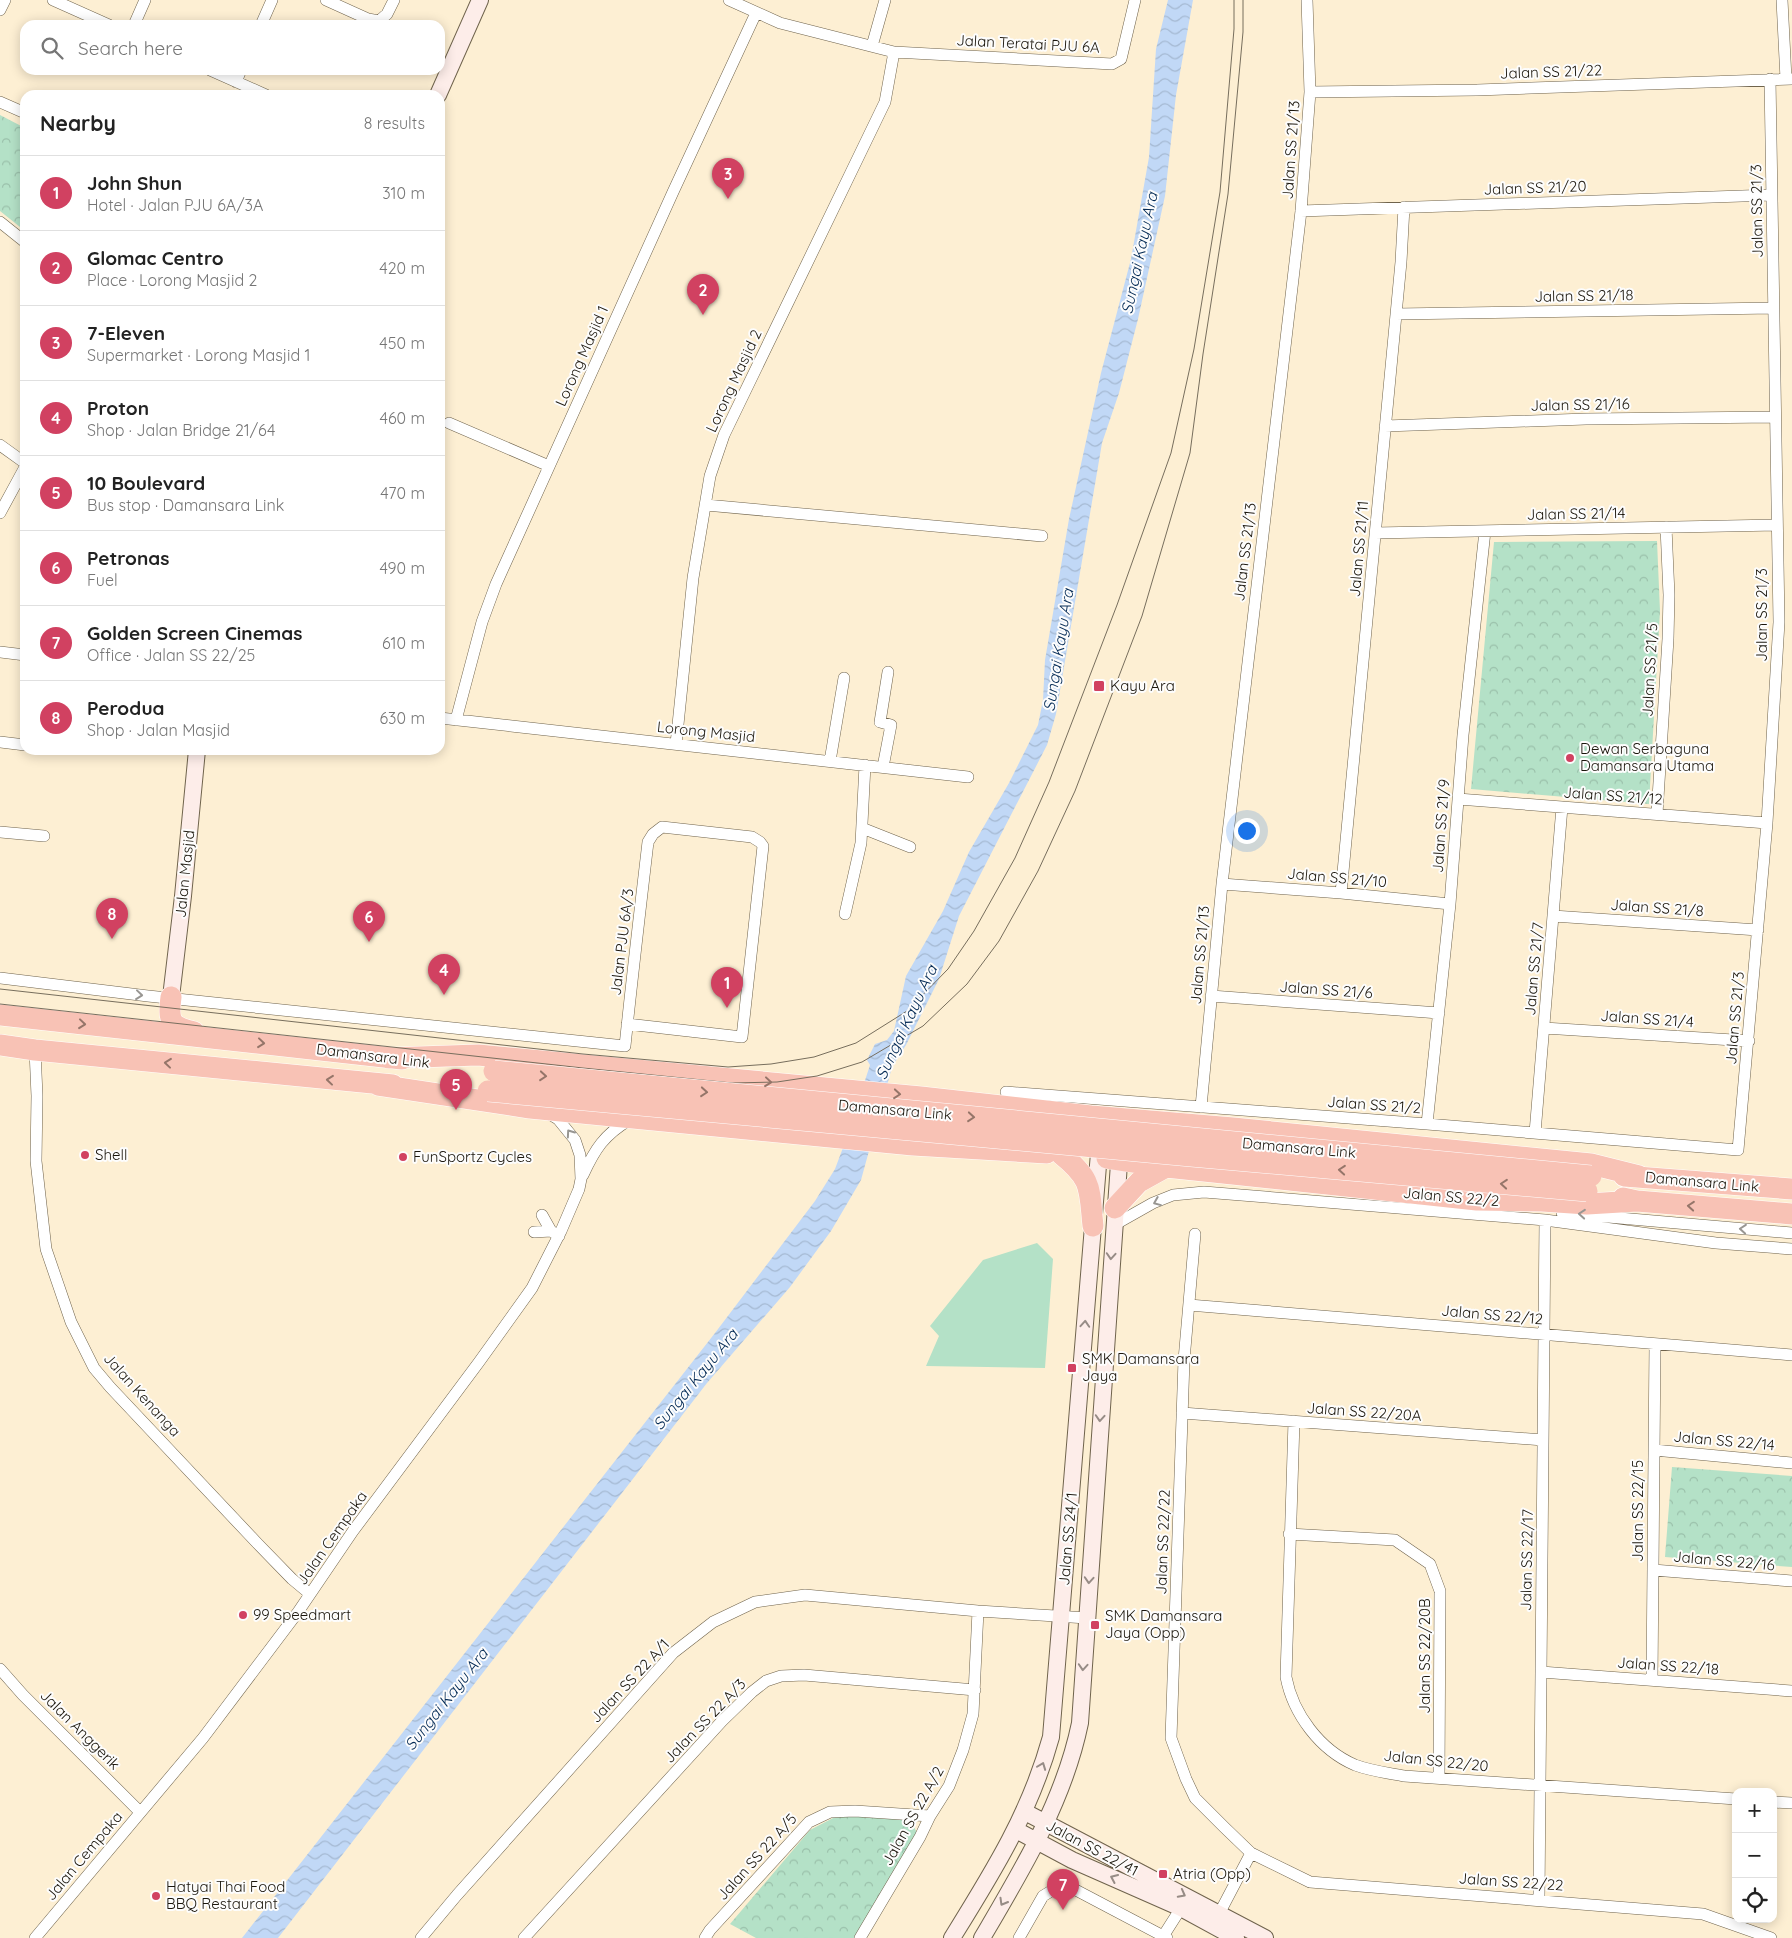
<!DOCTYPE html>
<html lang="en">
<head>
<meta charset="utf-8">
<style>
	body { margin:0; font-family:Quicksand,sans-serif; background:#f6f6f6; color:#222 }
	.controls { position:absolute; right:15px; bottom:15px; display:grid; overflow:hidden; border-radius:10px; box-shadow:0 2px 12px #0003 }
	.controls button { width:45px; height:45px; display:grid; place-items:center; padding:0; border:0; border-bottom:1px solid #e0e0e0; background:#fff; color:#222; font:25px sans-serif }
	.you { position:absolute; left:1246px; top:830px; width:18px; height:18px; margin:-12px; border:4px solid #fff; border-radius:50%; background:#1a73e8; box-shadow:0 0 0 8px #1a73e833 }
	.badge { display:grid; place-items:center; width:32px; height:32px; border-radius:50%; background:#d14161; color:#fff; font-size:16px; font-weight:700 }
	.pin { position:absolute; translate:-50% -41px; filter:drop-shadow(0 1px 2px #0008) }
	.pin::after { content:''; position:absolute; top:26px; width:18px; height:15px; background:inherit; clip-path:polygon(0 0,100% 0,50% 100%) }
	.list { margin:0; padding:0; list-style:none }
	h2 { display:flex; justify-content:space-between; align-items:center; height:65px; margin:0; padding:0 20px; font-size:21px }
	h2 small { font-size:16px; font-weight:400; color:#767676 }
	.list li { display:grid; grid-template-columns:32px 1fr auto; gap:15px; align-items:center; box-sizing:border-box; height:75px; padding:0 20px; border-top:1px solid #e0e0e0 }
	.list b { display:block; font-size:19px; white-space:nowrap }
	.list p { margin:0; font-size:16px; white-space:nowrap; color:#767676 }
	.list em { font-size:16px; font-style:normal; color:#767676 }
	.icon { flex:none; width:28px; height:28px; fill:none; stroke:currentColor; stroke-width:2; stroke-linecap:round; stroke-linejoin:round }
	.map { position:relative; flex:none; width:1792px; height:1938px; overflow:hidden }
	.search { position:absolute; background:#fff; box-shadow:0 2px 12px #0003; left:20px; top:20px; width:425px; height:55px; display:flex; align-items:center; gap:12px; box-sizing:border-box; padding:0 18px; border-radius:15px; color:#767676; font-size:19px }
	.panel { position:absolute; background:#fff; box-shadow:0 2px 12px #0003; left:20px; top:90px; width:425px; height:665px; border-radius:15px }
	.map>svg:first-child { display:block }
</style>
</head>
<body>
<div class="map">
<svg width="1792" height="1938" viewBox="0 0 1792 1938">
	<defs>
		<pattern id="park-crowns" width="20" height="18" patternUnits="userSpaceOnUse" patternTransform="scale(1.25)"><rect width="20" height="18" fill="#b4e1c7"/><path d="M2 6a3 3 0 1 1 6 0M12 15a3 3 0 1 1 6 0" fill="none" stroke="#9ac0aa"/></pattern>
		<pattern id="water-waves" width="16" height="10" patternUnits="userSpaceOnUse" patternTransform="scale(1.25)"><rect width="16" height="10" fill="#c1d8f6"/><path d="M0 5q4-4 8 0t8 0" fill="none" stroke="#a5b9d2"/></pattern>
	</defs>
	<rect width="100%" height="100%" fill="#fdefd3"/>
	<path fill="#b4e1c7" d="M 1037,1243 L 1053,1259 L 1045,1368 L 926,1366 L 939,1336 L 930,1326 L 983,1260 Z"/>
	<path fill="url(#park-crowns)" d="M 0,115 L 25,128 L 25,231 L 0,211 Z
		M 1657,541 L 1660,611 L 1649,804 L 1471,789 L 1494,542 Z
		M 1672,1467 L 1792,1476 L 1792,1567 L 1665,1557 Z
		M 901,1815 L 913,1824 L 918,1836 L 858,1938 L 756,1938 L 730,1924 L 810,1830 L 835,1817 Z"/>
	<path fill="url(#water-waves)" d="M 1168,0 L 1193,0 L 1176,95 L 1165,196 L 1138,319 L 1119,393 L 1102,443 L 1056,714 L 1047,745 L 959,916 L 939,979 L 906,1045 L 892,1067 L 861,1180 L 831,1231 L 790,1287 L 707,1383 L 278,1938 L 242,1938 L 715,1333 L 815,1201 L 835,1169 L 844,1145 L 870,1065 L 867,1060 L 875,1044 L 887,1040 L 894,1031 L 906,976 L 943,911 L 969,852 L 1009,783 L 1038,725 L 1043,700 L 1045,660 L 1069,519 L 1101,373 L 1131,259 L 1149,157 L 1156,49 Z"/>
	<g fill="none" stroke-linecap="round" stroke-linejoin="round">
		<defs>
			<path id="street" d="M 53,0 L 109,25
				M 326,0 L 368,19 L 379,21 L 387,14 L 394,0
				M 729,0 L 780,23 L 894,52 L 1112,64 L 1121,59 L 1135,0
				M 1782,0 L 1786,79
				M 0,10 L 5,0
				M 134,25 L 145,0
				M 261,25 L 272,0
				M 872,46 L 885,0
				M 210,70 L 266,95
				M 236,82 L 241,70
				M 1310,92 L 1477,90 L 1792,79
				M 0,102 L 25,113
				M 1301,211 L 1771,195
				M 0,222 L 25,242
				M 1396,314 L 1773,308
				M 449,423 L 549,466
				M 1385,426 L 1586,419 L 1775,417
				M 0,445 L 25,463
				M 706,505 L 1042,536
				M 0,513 L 25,467
				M 1375,533 L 1777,525
				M 0,652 L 25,655
				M 440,718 L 968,777
				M 456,720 L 482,622 L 496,584 L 673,192 L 756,13
				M 0,742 L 25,745
				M 676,744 L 693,578 L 710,476 L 724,435 L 885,102 L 894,52
				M 830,761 L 844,678
				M 883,767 L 891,725 L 880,722 L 888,672
				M 1458,799 L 1767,823
				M 1657,814 L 1668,639 L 1669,595 L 1666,527
				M 862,828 L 910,847
				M 0,832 L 44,836
				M 1222,884 L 1341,893 L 1450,904
				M 1341,893 L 1401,262 L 1404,207
				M 845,914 L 861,843 L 865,765
				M 1553,916 L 1758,930
				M 0,978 L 148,996 L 625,1046 C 632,978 640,910 648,842 L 653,834 L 662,827 L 752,837 L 760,842 L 763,846 L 742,1037 L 627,1024
				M 1211,996 L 1439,1013
				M 1544,1028 L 1749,1041
				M 35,1050 L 37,1096 L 36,1161 L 46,1249 L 71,1322 L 94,1368 L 110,1387 L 257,1543 L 292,1579 L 310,1594
				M 1006,1092 L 1427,1124 L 1738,1150 L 1767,823 L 1779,622 L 1770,79
				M 1201,1107 L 1222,884 L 1301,211 L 1310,92 L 1307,0
				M 1427,1124 L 1450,904 L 1463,735 L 1485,531
				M 1535,1133 L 1562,807
				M 583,1175 C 595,1149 604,1135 629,1120
				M 1562,1213 L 1792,1233
				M 542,1215 L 551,1231
				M 1114,1225 L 1153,1203 L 1173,1195 L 1204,1192 L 1545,1220 L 1716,1243 L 1792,1249
				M 534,1232 L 551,1231 L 559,1236
				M 1195,1234 L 1184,1360 L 1171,1738 L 1186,1779 L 1195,1798 L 1224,1827 L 1251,1853 L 1310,1882 L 1703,1914 L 1771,1938
				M 1189,1305 L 1792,1355
				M 1182,1413 L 1543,1440
				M 1294,1421 L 1286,1677 C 1293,1714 1320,1750 1355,1765 C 1371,1771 1388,1773 1404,1776 L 1736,1799
				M 1654,1450 L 1792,1463
				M 1289,1534 L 1395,1540 L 1430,1564 L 1440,1591 L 1439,1778
				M 1653,1570 L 1792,1581
				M 0,1669 L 23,1695 L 140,1812
				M 1541,1672 L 1792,1691
				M 1652,1679 L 1655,1344
				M 1773,1802 L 1792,1803
				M 1539,1899 L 1545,1220
				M 1219,1914 L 1251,1853
				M 35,1938 L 203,1738 L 298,1612 L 353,1531 L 479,1362 L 532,1288 L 561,1231 L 579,1189 L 581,1179 L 580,1155 L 575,1140 L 558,1119 L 548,1113
				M 421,1938 L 457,1895 L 673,1653 L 713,1622 L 755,1602 L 805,1595 L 978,1611 L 1087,1618
				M 524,1938 L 722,1721 L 752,1692 L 766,1681 L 781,1676 L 804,1675 L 975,1690
				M 705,1938 L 710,1930 L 809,1822 L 830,1812 L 855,1811 L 930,1816
				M 860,1938 L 920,1837 L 930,1816 L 949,1786 L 963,1750 L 973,1714 L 978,1611
				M 1019,1938 L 1043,1896 L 1056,1888 L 1072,1888 L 1167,1938
				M 1162,1938 L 1181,1908"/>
			<path id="secondary" d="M 438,95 L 480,0
				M 171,997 L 183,896 L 197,750
				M 1025,1812 L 1265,1938
				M 1016,1830 L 1072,1860 L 1181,1908 L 1236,1938
				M 952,1938 C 993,1872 1030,1813 1051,1737 L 1100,1141
				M 982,1938 C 1022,1870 1064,1801 1080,1723 L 1120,1149"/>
			<path id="highway" d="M 171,997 C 168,1022 170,1026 194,1032
				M 0,1015 L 402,1059
				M 0,1045 L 35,1050 L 393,1085
				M 389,1058 L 478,1055 L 921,1097 L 1091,1116 L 1233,1128 L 1591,1164 L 1639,1176
				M 378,1085 L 530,1108 L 913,1145 L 1047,1153
				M 1061,1154 C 1093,1180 1089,1188 1093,1226
				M 1107,1158 L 1166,1167 L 1477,1200 L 1542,1201 L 1587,1204 L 1637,1201
				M 1624,1176 L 1792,1189
				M 1623,1198 L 1637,1201 L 1792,1214
				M 1115,1208 L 1139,1182 L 1166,1167"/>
		</defs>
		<use href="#street" stroke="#6f634c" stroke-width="12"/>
		<use href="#secondary" stroke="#6f634c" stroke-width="18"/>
		<use href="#highway" stroke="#fff" stroke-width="22"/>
		<use href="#street" stroke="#fff" stroke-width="11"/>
		<use href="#secondary" stroke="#fdede9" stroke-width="16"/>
		<use href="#highway" stroke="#f8c2b5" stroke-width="21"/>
		<path stroke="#776e5d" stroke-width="1" d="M 0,989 L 583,1054 L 728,1067 L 771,1064 L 814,1057 L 856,1043 L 907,1011 L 948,969 L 974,931 L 1015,858 L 1049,782 L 1117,605 L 1171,453 L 1194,349 L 1220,192 L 1234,29 L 1234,0
			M 0,1004 L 583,1068 L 732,1083 L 777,1082 L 817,1076 L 862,1062 L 923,1026 L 967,984 L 999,941 L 1038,871 L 1075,791 L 1142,616 L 1190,453 L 1203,354 L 1228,194 L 1243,32 L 1243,0"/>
		<defs>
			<path id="highway-bridge" d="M 494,1071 L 1591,1176
				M 488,1091 L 1191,1156 L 1587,1191"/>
		</defs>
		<use href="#highway-bridge" stroke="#fff" stroke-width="22" stroke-linecap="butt"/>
		<use href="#highway-bridge" stroke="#f8c2b5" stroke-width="21"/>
	</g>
	<defs><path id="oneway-chevron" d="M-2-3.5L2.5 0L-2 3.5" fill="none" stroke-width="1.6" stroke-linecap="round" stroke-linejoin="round" transform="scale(1.25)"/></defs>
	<g stroke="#989692">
		<use href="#oneway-chevron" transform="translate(139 995) rotate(6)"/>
		<use href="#oneway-chevron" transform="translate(570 1133) rotate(-125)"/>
		<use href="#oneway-chevron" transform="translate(1157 1202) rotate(158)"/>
		<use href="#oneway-chevron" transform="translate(1582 1214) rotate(-175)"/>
		<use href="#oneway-chevron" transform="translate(1743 1229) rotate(-175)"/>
	</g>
	<g stroke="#957569">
		<use href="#oneway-chevron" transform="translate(82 1024) rotate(6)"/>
		<use href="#oneway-chevron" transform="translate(261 1043) rotate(6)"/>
		<use href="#oneway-chevron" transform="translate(168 1063) rotate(-174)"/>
		<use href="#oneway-chevron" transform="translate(543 1076) rotate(5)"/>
		<use href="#oneway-chevron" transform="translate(330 1080) rotate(-174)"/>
		<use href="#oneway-chevron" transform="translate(768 1082) rotate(6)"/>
		<use href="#oneway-chevron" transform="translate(704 1092) rotate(5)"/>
		<use href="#oneway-chevron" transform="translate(897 1094) rotate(5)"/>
		<use href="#oneway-chevron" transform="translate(971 1117) rotate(5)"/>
		<use href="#oneway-chevron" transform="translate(1342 1170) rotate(-175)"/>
		<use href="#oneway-chevron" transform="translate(1504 1184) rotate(-175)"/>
		<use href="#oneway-chevron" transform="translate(1691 1206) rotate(-175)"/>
	</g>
	<g stroke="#978c86">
		<use href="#oneway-chevron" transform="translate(1111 1256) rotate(94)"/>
		<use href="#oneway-chevron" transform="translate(1085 1324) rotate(-86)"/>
		<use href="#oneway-chevron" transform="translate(1100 1418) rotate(94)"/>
		<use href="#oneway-chevron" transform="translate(1089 1580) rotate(94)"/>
		<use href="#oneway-chevron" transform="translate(1083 1667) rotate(94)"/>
		<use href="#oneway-chevron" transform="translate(1042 1766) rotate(-69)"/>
		<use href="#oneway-chevron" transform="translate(1114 1878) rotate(-156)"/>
		<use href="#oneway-chevron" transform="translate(1182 1894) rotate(28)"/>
		<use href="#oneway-chevron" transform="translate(1003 1902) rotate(120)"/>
	</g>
	<g fill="#d14161" stroke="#fdfdfd" stroke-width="2">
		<rect x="1093" y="680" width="12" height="12" rx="2.5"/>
		<circle cx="1570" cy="758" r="5"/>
		<circle cx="85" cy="1155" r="5"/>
		<circle cx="403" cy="1157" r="5"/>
		<rect x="1067" y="1363" width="10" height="10" rx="2.5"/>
		<circle cx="243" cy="1615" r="5"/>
		<rect x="1090" y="1620" width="10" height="10" rx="2.5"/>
		<rect x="1158" y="1869" width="10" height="10" rx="2.5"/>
		<circle cx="156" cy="1896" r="5"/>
	</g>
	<g text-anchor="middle" stroke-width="4" stroke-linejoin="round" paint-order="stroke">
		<g font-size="15" fill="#1b160c" stroke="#fdfdfd">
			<text transform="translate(1028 44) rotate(3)" y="5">Jalan Teratai PJU 6A</text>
			<text transform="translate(1551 72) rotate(-2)" y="5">Jalan SS 21/22</text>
			<text transform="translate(1291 150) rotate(-86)" y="5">Jalan SS 21/13</text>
			<text transform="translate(1535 188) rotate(-2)" y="5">Jalan SS 21/20</text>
			<text transform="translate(1757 211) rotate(-91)" y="5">Jalan SS 21/3</text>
			<text transform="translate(1584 296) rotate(-1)" y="5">Jalan SS 21/18</text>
			<text transform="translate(582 356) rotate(-66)" y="5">Lorong Masjid 1</text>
			<text transform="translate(734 381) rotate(-65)" y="5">Lorong Masjid 2</text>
			<text transform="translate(1580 405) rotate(-1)" y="5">Jalan SS 21/16</text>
			<text transform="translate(1576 514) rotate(-1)" y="5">Jalan SS 21/14</text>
			<text transform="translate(1359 549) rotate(-85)" y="5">Jalan SS 21/11</text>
			<text transform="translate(1245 552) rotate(-83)" y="5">Jalan SS 21/13</text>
			<text transform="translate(1762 615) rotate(-90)" y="5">Jalan SS 21/3</text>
			<text transform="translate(1650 670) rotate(-87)" y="5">Jalan SS 21/5</text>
			<text transform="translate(706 732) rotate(6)" y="5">Lorong Masjid</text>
			<text transform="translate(1613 796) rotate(4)" y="5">Jalan SS 21/12</text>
			<text transform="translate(1441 826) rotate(-86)" y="5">Jalan SS 21/9</text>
			<text transform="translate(185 874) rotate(-84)" y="5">Jalan Masjid</text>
			<text transform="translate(1337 878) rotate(5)" y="5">Jalan SS 21/10</text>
			<text transform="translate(1657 908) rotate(4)" y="5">Jalan SS 21/8</text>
			<text transform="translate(622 942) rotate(-83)" y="5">Jalan PJU 6A/3</text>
			<text transform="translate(1200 955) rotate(-85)" y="5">Jalan SS 21/13</text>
			<text transform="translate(1534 969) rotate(-85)" y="5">Jalan SS 21/7</text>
			<text transform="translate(1326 990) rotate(4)" y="5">Jalan SS 21/6</text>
			<text transform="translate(1735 1018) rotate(-85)" y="5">Jalan SS 21/3</text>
			<text transform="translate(1647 1019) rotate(4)" y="5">Jalan SS 21/4</text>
			<text transform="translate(373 1056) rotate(7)" y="5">Damansara Link</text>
			<text transform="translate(1374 1105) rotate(4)" y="5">Jalan SS 21/2</text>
			<text transform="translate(895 1110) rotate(5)" y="5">Damansara Link</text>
			<text transform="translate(1299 1148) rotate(5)" y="5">Damansara Link</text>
			<text transform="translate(1702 1182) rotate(5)" y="5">Damansara Link</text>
			<text transform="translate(1451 1197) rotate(5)" y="5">Jalan SS 22/2</text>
			<text transform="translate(1492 1315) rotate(5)" y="5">Jalan SS 22/12</text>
			<text transform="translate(142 1395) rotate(48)" y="5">Jalan Kenanga</text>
			<text transform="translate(1364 1412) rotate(4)" y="5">Jalan SS 22/20A</text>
			<text transform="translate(1724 1441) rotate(5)" y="5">Jalan SS 22/14</text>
			<text transform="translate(1638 1511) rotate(-90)" y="5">Jalan SS 22/15</text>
			<text transform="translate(332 1538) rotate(-55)" y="5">Jalan Cempaka</text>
			<text transform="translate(1068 1539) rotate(-85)" y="5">Jalan SS 24/1</text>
			<text transform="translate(1163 1542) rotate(-88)" y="5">Jalan SS 22/22</text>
			<text transform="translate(1527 1560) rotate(-89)" y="5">Jalan SS 22/17</text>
			<text transform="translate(1724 1561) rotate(5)" y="5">Jalan SS 22/16</text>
			<text transform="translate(1425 1656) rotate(-90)" y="5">Jalan SS 22/20B</text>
			<text transform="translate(1668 1666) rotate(4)" y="5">Jalan SS 22/18</text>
			<text transform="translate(630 1681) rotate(-47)" y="5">Jalan SS 22 A/1</text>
			<text transform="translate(705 1721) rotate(-46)" y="5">Jalan SS 22 A/3</text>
			<text transform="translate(80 1730) rotate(45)" y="5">Jalan Anggerik</text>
			<text transform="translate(1436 1761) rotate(6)" y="5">Jalan SS 22/20</text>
			<text transform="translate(913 1816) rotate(-61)" y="5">Jalan SS 22 A/2</text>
			<text transform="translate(1092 1848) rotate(28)" y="5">Jalan SS 22/41</text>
			<text transform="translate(84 1856) rotate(-50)" y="5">Jalan Cempaka</text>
			<text transform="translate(757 1857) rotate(-48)" y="5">Jalan SS 22 A/5</text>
			<text transform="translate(1511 1882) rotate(4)" y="5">Jalan SS 22/22</text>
		</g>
		<g font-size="15" fill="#1b160c" stroke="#fdfdfd" text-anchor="start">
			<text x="1110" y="691">Kayu Ara</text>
			<text x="1580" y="754">Dewan Serbaguna<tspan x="1580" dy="17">Damansara Utama</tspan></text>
			<text x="95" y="1160">Shell</text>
			<text x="413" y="1162">FunSportz Cycles</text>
			<text x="1082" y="1364">SMK Damansara<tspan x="1082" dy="17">Jaya</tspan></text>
			<text x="253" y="1620">99 Speedmart</text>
			<text x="1105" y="1621">SMK Damansara<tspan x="1105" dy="17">Jaya (Opp)</tspan></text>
			<text x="1173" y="1879">Atria (Opp)</text>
			<text x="166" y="1892">Hatyai Thai Food<tspan x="166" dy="17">BBQ Restaurant</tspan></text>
		</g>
		<g font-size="16" font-style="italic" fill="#032a55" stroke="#fdfdfd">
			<text transform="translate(1139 253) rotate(-78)" y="6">Sungai Kayu Ara</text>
			<text transform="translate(1058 650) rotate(-81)" y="6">Sungai Kayu Ara</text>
			<text transform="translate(906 1022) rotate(-65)" y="6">Sungai Kayu Ara</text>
			<text transform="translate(695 1379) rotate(-51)" y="6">Sungai Kayu Ara</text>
			<text transform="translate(446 1699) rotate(-52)" y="6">Sungai Kayu Ara</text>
		</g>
	</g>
</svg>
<div class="controls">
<button>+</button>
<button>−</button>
<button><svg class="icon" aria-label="locate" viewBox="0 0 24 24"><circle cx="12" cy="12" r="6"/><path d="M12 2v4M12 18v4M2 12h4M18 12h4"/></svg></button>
</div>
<div class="you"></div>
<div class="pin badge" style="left:727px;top:1008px">1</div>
<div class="pin badge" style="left:703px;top:315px">2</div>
<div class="pin badge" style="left:728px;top:199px">3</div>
<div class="pin badge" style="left:444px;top:995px">4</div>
<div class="pin badge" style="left:456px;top:1110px">5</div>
<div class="pin badge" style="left:369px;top:942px">6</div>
<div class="pin badge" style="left:1063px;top:1910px">7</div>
<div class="pin badge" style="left:112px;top:939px">8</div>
<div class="search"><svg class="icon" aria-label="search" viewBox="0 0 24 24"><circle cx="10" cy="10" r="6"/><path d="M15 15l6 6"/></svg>Search here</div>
<section class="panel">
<h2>Nearby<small>8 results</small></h2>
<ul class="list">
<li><span class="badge">1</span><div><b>John Shun</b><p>Hotel · Jalan PJU 6A/3A</p></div><em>310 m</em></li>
<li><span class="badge">2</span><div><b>Glomac Centro</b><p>Place · Lorong Masjid 2</p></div><em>420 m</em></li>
<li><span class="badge">3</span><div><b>7-Eleven</b><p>Supermarket · Lorong Masjid 1</p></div><em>450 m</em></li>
<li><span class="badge">4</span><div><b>Proton</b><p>Shop · Jalan Bridge 21/64</p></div><em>460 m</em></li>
<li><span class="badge">5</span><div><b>10 Boulevard</b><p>Bus stop · Damansara Link</p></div><em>470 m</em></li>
<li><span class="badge">6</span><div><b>Petronas</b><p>Fuel</p></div><em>490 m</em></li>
<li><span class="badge">7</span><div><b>Golden Screen Cinemas</b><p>Office · Jalan SS 22/25</p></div><em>610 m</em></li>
<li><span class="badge">8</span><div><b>Perodua</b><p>Shop · Jalan Masjid</p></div><em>630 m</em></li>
</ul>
</section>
</div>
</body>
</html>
